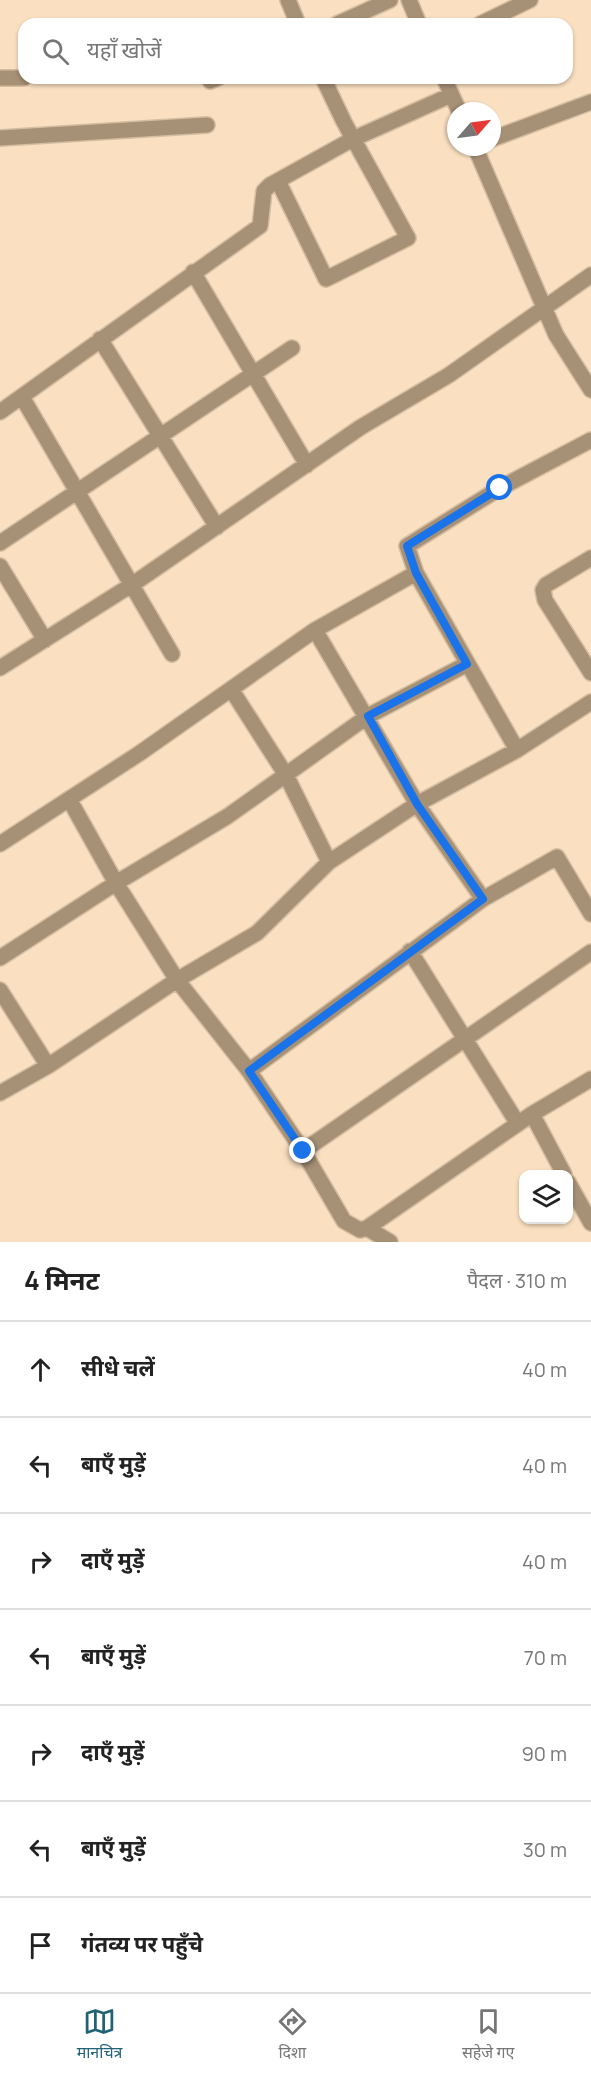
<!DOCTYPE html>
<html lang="hi">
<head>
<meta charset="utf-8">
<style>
	body { margin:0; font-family:Manrope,"Noto Sans Devanagari",sans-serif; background:#f2f2f2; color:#222 }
	.controls { position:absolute; right:18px; bottom:18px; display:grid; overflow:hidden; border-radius:12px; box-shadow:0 2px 4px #0004 }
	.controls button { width:54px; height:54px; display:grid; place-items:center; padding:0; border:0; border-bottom:2px solid #e0e0e0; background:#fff; color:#222; font:30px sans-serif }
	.compass { position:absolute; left:447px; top:102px; width:54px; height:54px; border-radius:50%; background:#fff; box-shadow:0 2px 4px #0004; rotate:62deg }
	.stop { position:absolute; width:18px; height:18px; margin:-14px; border:4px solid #1a73e8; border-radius:50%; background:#fff }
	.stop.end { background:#1a73e8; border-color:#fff; box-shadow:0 2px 6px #0008 }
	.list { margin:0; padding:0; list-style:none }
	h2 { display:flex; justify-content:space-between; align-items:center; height:78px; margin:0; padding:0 24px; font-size:26px }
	h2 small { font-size:20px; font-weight:400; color:#767676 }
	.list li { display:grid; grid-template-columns:39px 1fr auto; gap:18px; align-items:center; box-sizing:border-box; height:96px; padding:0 24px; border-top:2px solid #e0e0e0 }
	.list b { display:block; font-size:22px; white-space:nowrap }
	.list em { font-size:20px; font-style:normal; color:#767676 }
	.icon { flex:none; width:33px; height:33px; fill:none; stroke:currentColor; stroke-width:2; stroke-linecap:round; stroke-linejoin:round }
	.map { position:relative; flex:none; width:591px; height:1242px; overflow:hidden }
	.search { position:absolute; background:#fff; box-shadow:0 2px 4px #0004; left:18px; right:18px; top:18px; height:66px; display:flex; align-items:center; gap:15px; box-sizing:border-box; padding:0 21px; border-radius:18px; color:#767676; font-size:22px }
	.sheet { height:750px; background:#fff }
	nav { display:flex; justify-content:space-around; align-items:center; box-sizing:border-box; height:84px; border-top:2px solid #e0e0e0; background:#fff; font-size:16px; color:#767676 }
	nav a { display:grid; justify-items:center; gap:3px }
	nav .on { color:#206376 }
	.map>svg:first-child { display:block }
</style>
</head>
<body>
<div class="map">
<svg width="591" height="1242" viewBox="0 0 591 1242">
	<rect width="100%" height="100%" fill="#fae0c1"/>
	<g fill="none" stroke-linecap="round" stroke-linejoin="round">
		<defs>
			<path id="minor" d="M 288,0 L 298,24
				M 409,0 L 419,24
				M 337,24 L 390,0
				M 480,24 L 530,0
				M 0,78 L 24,78
				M 444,78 L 459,111
				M 210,81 L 218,78
				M 0,138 L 207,125
				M 492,139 L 591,102
				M 475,147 L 556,335 L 591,390
				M 278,181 L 326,279 L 408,238 L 344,122 L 323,78
				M 193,272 L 307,465
				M 100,339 L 217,527
				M 22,397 L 172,654
				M 0,412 L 260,226 L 264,191 L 270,185 L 353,139 L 451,95
				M 0,543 L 292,348
				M 591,558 L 546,585 L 543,590 L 545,600 L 591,673
				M 0,566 L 45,640
				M 416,573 L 517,750
				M 315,630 L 417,804 L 483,899
				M 0,668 L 133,584 L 361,427 L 449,375 L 591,275
				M 231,689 L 286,775 L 329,862
				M 69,799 L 116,883 L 177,980 L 249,1071
				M 0,844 L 140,753 L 315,630 L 416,573 L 407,546 L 500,488 L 591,440
				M 591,914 L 557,857 L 483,899 L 249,1071 L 303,1151 L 344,1221 L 360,1230 L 367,1228 L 532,1114 L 591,1079
				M 410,951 L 518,1124
				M 0,958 L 116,883 L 228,816 L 368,716 L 467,664
				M 0,990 L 48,1066
				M 0,1093 L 48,1066 L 177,980 L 257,933 L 329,862 L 417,804 L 517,750 L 591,702
				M 532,1114 L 564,1174
				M 303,1151 L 591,952
				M 568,1182 L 591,1223
				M 367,1228 L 390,1242"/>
		</defs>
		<use href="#minor" stroke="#d4bda1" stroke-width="18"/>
		<use href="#minor" stroke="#a69076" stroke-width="15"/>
	</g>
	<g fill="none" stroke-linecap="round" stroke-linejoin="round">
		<path stroke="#1a73e8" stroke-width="8" d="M 303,1151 L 249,1071 L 483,899 L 417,804 L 368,716 L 467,664 L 416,573 L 407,546 L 500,488"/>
	</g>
</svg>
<div class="controls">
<button><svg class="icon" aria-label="layers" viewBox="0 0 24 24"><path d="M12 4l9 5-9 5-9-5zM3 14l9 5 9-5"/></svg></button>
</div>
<svg class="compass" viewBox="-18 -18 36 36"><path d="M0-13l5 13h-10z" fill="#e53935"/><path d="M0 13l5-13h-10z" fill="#767676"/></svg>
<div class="stop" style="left:500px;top:488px"></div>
<div class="stop end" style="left:303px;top:1151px"></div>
<div class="search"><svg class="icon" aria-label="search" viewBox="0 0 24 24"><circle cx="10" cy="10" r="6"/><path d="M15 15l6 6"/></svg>यहाँ खोजें</div>
</div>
<section class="sheet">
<h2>4 मिनट<small>पैदल · 310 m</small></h2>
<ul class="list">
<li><svg class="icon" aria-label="ahead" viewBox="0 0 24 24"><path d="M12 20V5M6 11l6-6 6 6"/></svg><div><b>सीधे चलें</b></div><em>40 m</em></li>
<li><svg class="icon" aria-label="left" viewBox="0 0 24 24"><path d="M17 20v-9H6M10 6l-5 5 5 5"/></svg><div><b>बाएँ मुड़ें</b></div><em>40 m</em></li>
<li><svg class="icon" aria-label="right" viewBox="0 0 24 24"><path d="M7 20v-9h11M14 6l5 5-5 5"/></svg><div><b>दाएँ मुड़ें</b></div><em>40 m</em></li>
<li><svg class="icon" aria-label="left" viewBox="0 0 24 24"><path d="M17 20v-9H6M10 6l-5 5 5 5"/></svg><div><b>बाएँ मुड़ें</b></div><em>70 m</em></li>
<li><svg class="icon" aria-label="right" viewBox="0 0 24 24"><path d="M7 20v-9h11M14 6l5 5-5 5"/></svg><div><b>दाएँ मुड़ें</b></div><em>90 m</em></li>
<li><svg class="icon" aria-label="left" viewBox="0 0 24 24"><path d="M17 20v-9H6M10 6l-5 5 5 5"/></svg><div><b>बाएँ मुड़ें</b></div><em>30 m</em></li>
<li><svg class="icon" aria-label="arrive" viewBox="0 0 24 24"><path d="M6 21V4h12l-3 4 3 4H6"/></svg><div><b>गंतव्य पर पहुँचे</b></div></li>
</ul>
</section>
<nav>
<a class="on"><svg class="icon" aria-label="map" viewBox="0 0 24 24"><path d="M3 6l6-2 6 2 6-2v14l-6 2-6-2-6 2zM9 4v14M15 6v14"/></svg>मानचित्र</a>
<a><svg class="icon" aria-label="directions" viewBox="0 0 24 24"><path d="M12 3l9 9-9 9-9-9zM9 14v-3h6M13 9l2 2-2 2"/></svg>दिशा</a>
<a><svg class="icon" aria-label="saved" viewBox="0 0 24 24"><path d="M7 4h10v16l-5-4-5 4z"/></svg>सहेजे गए</a>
</nav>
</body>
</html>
